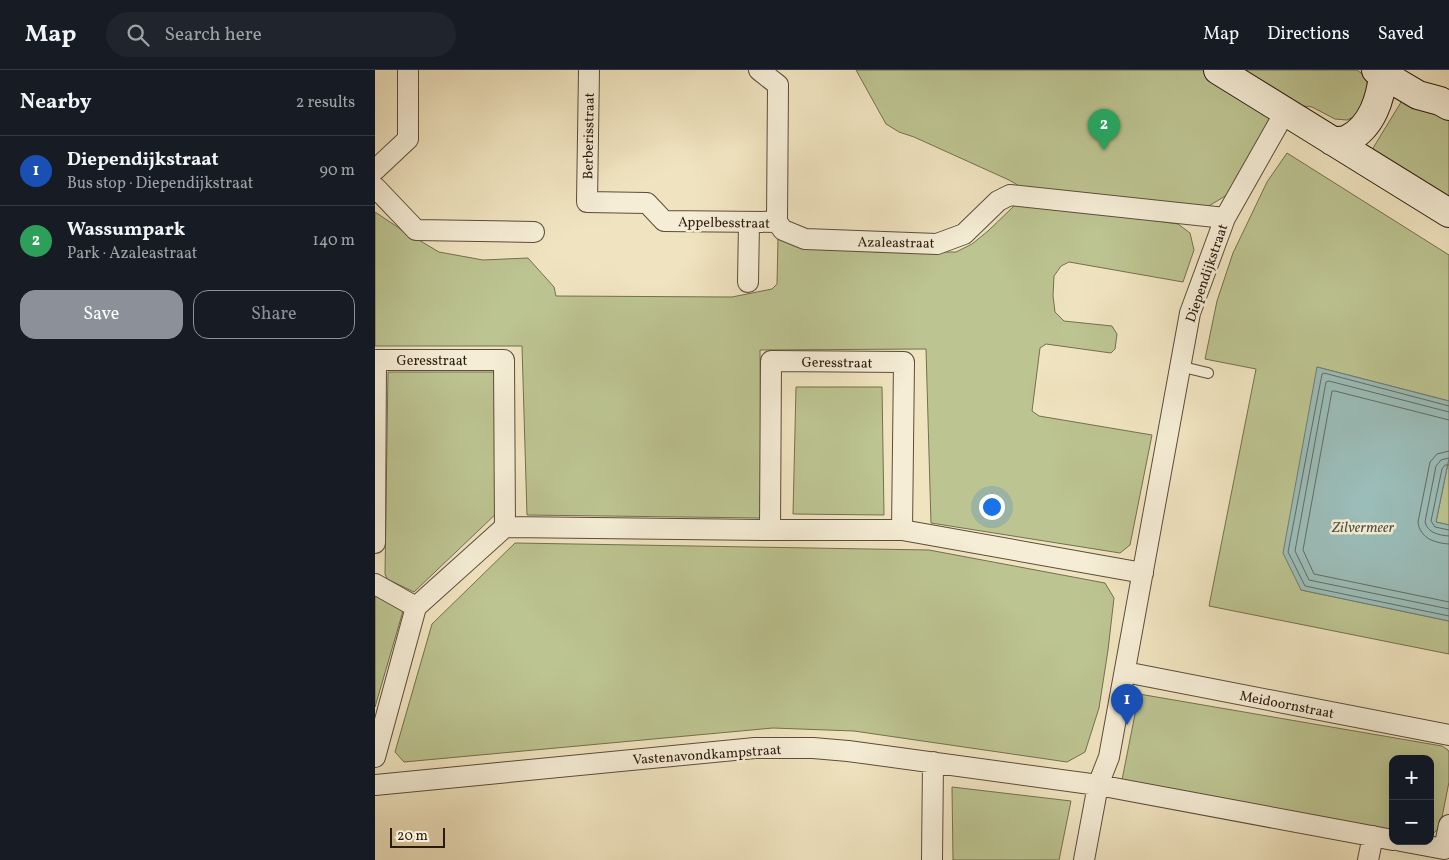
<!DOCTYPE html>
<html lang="en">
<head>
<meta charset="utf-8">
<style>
	body { margin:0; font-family:Vollkorn,serif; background:#20242c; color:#f1f3f6 }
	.controls { position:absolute; right:15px; bottom:15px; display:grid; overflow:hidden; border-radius:10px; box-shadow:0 5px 20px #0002 }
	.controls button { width:45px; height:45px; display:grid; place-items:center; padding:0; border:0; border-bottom:1px solid #363941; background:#171b24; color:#f1f3f6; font:25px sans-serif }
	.scale { position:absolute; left:15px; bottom:12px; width:55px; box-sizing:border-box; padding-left:5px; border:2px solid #2a1b0d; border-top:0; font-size:14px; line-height:18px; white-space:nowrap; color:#2a1b0d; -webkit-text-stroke:4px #f5edd6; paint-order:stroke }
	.you { position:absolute; left:616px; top:436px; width:18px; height:18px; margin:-12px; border:4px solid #fff; border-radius:50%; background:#1a73e8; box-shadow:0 0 0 8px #1a73e833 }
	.badge { display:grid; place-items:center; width:32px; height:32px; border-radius:50%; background:#8c9099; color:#fff; font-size:16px; font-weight:700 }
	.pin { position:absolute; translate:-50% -41px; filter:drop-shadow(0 1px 2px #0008) }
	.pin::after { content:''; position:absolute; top:26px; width:18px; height:15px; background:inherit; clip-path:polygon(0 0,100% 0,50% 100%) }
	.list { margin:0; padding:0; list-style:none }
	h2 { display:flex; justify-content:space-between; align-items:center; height:65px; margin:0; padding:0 20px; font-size:21px }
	h2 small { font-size:16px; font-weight:400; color:#9ea1a6 }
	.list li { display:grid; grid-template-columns:32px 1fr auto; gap:15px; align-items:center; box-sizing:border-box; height:70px; padding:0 20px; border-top:1px solid #363941 }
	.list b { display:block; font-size:19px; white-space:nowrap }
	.list p { margin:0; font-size:16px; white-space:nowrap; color:#9ea1a6 }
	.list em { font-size:16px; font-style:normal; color:#9ea1a6 }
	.actions { display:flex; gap:10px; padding:15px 20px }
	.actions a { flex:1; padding:11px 0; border:1px solid #8c9099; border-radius:15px; text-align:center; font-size:18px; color:#8c9099 }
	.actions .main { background:#8c9099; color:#fff }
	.icon { flex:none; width:28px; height:28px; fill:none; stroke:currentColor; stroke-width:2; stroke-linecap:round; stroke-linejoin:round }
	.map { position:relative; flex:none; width:1074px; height:790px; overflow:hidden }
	header { display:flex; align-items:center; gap:30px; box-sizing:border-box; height:70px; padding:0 25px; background:#171b24; border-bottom:1px solid #363941 }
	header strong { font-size:24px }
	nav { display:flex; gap:28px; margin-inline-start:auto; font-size:18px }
	.search { width:350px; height:45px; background:#20242c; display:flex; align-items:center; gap:12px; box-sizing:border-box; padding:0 18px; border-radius:28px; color:#9ea1a6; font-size:19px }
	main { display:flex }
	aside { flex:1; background:#171b24 }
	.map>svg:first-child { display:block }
</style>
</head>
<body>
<header>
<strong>Map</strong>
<div class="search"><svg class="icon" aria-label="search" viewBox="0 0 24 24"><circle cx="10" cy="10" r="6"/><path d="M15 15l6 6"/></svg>Search here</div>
<nav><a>Map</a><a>Directions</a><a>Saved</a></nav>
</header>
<main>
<aside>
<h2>Nearby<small>2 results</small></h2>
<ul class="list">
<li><span class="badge" style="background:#1a4fb4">1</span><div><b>Diependijkstraat</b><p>Bus stop · Diependijkstraat</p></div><em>90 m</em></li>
<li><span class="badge" style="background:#2e9e5b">2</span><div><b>Wassumpark</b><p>Park · Azaleastraat</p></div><em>140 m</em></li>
</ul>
<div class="actions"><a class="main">Save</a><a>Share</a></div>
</aside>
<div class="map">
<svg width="1074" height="790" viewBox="0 0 1074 790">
	<rect width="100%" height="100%" fill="#f0e4c0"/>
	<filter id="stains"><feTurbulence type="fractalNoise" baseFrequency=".004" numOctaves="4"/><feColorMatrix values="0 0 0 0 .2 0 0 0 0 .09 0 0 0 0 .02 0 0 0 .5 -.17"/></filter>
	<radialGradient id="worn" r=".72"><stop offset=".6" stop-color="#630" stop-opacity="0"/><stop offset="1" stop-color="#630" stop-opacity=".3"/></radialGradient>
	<path fill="#bcc491" stroke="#73704f" d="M 481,0 L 982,0 L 986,3 L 992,12 L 994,24 L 985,44 L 972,50 L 960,49 L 937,37 L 921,35 L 880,106 L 847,128 L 819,145 L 746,146 L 803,154 L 815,163 L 819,180 L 808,212 L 694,192 L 686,196 L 679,206 L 678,226 L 680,242 L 689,251 L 737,256 L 742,264 L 740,279 L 736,283 L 671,274 L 665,278 L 657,341 L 664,346 L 777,365 L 755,475 L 745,483 L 556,453 L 551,279 L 385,280 L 386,448 L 152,445 L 147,276 L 0,276 L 0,142 L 27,160 L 64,182 L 108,190 L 153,188 L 179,217 L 181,226 L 357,227 L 397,219 L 402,214 L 403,168 L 421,169 L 502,182 L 581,182 L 597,174 L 613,161 L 640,135 L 677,135 L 634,110 L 539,67 L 524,62 L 511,54 Z
		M 1031,24 L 1074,41 L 1074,132 L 995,83 Z
		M 912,83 L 1074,185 L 1074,331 L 942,297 L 926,520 L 1074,551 L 1074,584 L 834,536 L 881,299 L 830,289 L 842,231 L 858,183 L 892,112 Z
		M 13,302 L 119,302 L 126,439 L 39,522 L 12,509 L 10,504 Z
		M 421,317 L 507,317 L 509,445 L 418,444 Z
		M 1074,388 L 1074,455 L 1061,452 Z
		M 140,473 L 554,480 L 730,513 L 739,528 L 733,580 L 724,638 L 710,682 L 692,692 L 479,661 L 398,658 L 29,692 L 20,682 L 57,554 Z
		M 0,523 L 28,541 L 0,637 Z
		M 764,624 L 1067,676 L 1073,680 L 1074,682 L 1074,712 L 1065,757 L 1060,762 L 1055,765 L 1055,689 L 1018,689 L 1018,761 L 747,710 Z
		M 577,717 L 696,731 L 684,790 L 578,790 Z"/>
	<path fill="#9bbdb9" stroke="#6e7c74" d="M 942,297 L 1074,331 L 1074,388 L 1061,452 L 1074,455 L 1074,551 L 926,520 L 908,483 Z"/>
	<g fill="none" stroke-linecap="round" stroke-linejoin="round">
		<path stroke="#626c63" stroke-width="1" d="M 1074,336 L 949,303 L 947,304 L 913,482 L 930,516 L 1074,546
			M 1074,342 L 954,311 L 951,312 L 920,481 L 934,510 L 1074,539
			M 1074,350 L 960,321 L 957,321 L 928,480 L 939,504 L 1074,532
			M 1074,381 L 1062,384 L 1055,392 L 1043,452 C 1045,468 1059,473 1074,474
			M 1074,388 L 1066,390 L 1061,396 L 1050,452 C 1053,463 1063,465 1074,466
			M 1074,395 L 1070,395 L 1067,399 L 1056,451 L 1060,457 L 1074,460"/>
		<defs>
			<path id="lane" d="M 804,296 L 833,303"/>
			<path id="street" d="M 214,0 L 212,132 L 272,133 L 289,151 L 402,152
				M 384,0 L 403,15 L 402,152 L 408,160 L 430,169 L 562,174 L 589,164 L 623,131 L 635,125 L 850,148
				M 0,100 L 33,69 L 33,0
				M 0,117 L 41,160 L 159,162
				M 373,212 L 374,153
				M 395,460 L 396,291 L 529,292 L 527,460
				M 0,473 L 1,290 L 129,290 L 130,457
				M 0,514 L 41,537
				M 750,602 L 1074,665
				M 0,687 L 41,537 L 130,457 L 395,460 L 527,460 L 768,503
				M 0,715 L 380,678 L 438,678 L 473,681 L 723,715 L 1018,770
				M 1026,771 L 1069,779 L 1074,755
				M 557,790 L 558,692
				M 709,790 L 723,715 L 734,687 L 815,243 L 850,148 L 910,42
				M 993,790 L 998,766"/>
			<path id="secondary" d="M 843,0 L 1074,143
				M 1001,0 L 1043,25 L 1065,31 L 1074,36
				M 957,71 C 962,71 969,71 973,69 C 997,57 1006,28 1008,4"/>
		</defs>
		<use href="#lane" stroke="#5c4d3a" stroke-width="12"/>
		<use href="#street" stroke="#5c4d3a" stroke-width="22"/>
		<use href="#secondary" stroke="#2a1b0d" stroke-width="30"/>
		<use href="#lane" stroke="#f5edd6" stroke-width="10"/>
		<use href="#street" stroke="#f5edd6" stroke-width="20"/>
		<use href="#secondary" stroke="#f5edd6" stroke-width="28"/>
	</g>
	<g text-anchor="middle" stroke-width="5" stroke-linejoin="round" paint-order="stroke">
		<g font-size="14" fill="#2a1b0d" stroke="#f5edd6">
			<text transform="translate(213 66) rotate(-89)" y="5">Berberisstraat</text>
			<text transform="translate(349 152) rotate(1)" y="5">Appelbesstraat</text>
			<text transform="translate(521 172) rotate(1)" y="5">Azaleastraat</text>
			<text transform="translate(831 203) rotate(-71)" y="5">Diependijkstraat</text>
			<text x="57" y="295">Geresstraat</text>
			<text transform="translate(462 292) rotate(1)" y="5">Geresstraat</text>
			<text transform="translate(912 634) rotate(11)" y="5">Meidoornstraat</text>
			<text transform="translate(332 684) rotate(-4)" y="5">Vastenavondkampstraat</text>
		</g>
		<g font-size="15" font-style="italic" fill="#525449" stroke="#f5edd6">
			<text x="988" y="462">Zilvermeer</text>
		</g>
	</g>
	<rect width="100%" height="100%" filter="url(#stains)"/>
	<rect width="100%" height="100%" fill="url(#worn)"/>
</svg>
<div class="controls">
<button>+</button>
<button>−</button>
</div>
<div class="scale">20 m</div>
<div class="you"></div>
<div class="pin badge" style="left:752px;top:655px;background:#1a4fb4">1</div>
<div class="pin badge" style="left:729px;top:80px;background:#2e9e5b">2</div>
</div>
</main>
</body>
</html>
